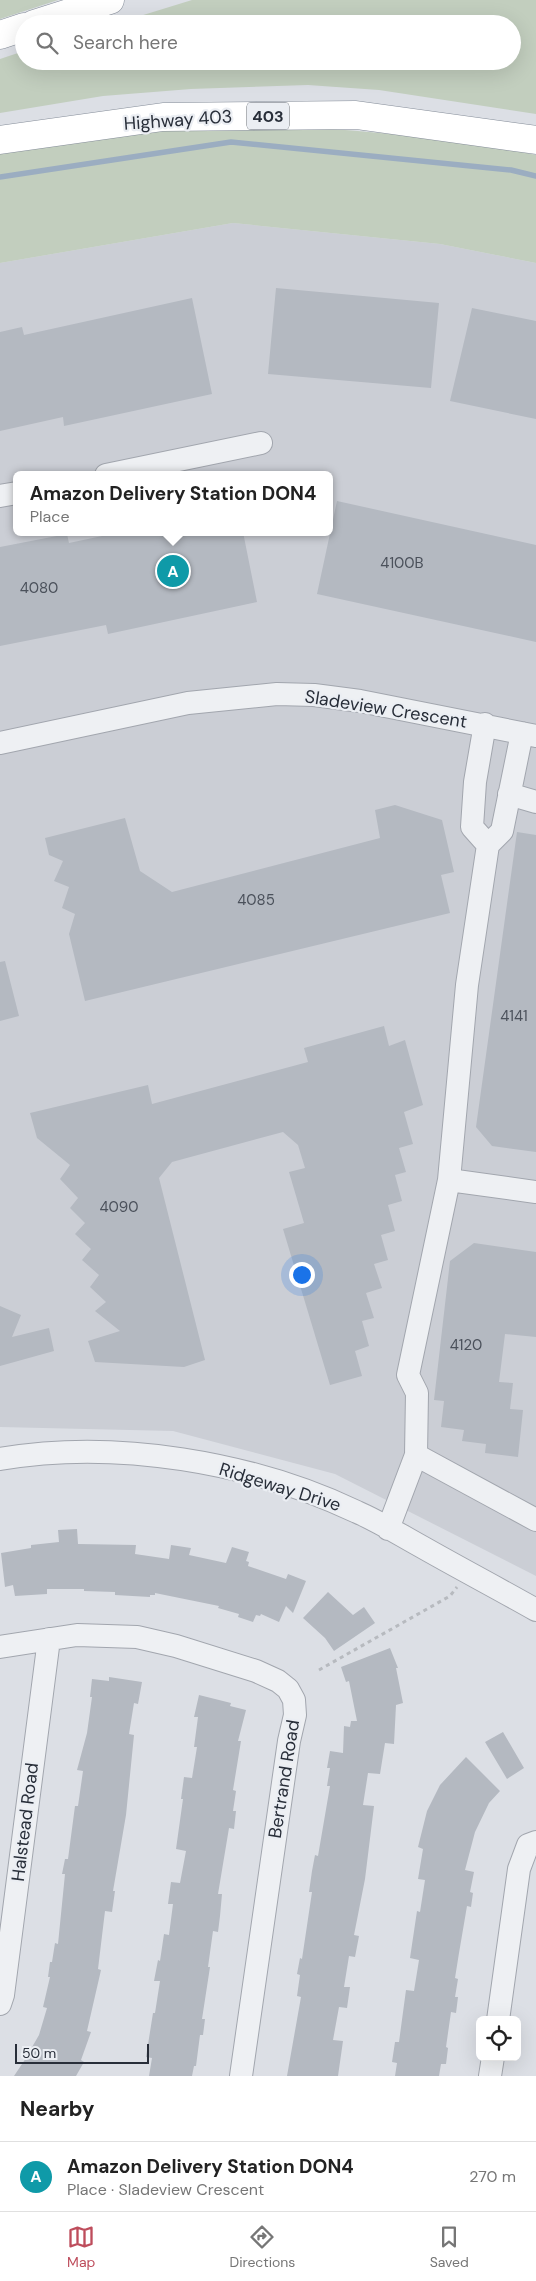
<!DOCTYPE html>
<html lang="en">
<head>
<meta charset="utf-8">
<style>
	body { margin:0; font-family:"DM Sans",sans-serif; background:#f6f6f6; color:#222 }
	.controls { position:absolute; right:15px; bottom:15px; display:grid; overflow:hidden; border-radius:8px; box-shadow:0 5px 20px #0002 }
	.controls button { width:45px; height:45px; display:grid; place-items:center; padding:0; border:0; border-bottom:1px solid #e0e0e0; background:#fff; color:#222; font:25px sans-serif }
	.scale { position:absolute; left:15px; bottom:12px; width:134px; box-sizing:border-box; padding-left:5px; border:2px solid #282e39; border-top:0; font-size:14px; line-height:18px; white-space:nowrap; color:#282e39; -webkit-text-stroke:4px #ebeef3; paint-order:stroke }
	.you { position:absolute; left:301px; top:1274px; width:18px; height:18px; margin:-12px; border:4px solid #fff; border-radius:50%; background:#1a73e8; box-shadow:0 0 0 8px #1a73e833 }
	.badge { display:grid; place-items:center; width:32px; height:32px; border-radius:50%; background:#be4d5c; color:#fff; font-size:16px; font-weight:700 }
	.pin { position:absolute; translate:-50% -50%; border:2px solid #fff; box-shadow:0 1px 5px #0006 }
	.popup { position:absolute; left:13px; top:471px; width:320px; height:65px; box-sizing:border-box; display:grid; place-content:center; border-radius:8px; background:#fff; filter:drop-shadow(0 1px 4px #0005); font-size:16px; white-space:nowrap; color:#767676 }
	.popup b { font-size:19px; color:#222 }
	.popup::after { content:''; position:absolute; left:50%; top:100%; margin-left:-10px; border:10px solid transparent; border-top-color:#fff }
	.list { margin:0; padding:0; list-style:none }
	h2 { display:flex; justify-content:space-between; align-items:center; height:65px; margin:0; padding:0 20px; font-size:21px }
	h2 small { font-size:16px; font-weight:400; color:#767676 }
	.list li { display:grid; grid-template-columns:32px 1fr auto; gap:15px; align-items:center; box-sizing:border-box; height:70px; padding:0 20px; border-top:1px solid #e0e0e0 }
	.list b { display:block; font-size:19px; white-space:nowrap }
	.list p { margin:0; font-size:16px; white-space:nowrap; color:#767676 }
	.list em { font-size:16px; font-style:normal; color:#767676 }
	.icon { flex:none; width:28px; height:28px; fill:none; stroke:currentColor; stroke-width:2; stroke-linecap:round; stroke-linejoin:round }
	.map { position:relative; flex:none; width:536px; height:2076px; overflow:hidden }
	.search { position:absolute; background:#fff; box-shadow:0 5px 20px #0002; left:15px; right:15px; top:15px; height:55px; display:flex; align-items:center; gap:12px; box-sizing:border-box; padding:0 18px; border-radius:28px; color:#767676; font-size:19px }
	.sheet { height:135px; background:#fff }
	nav { display:flex; justify-content:space-around; align-items:center; box-sizing:border-box; height:70px; border-top:1px solid #e0e0e0; background:#fff; font-size:14px; color:#767676 }
	nav a { display:grid; justify-items:center; gap:2px }
	nav .on { color:#be4d5c }
	.map>svg:first-child { display:block }
</style>
</head>
<body>
<div class="map">
<svg width="536" height="2076" viewBox="0 0 536 2076">
	<rect width="100%" height="100%" fill="#dcdfe5"/>
	<path fill="#cbced5" fill-rule="evenodd" d="M 233,223 L 440,244 L 536,263 L 536,1576 L 335,1474 L 173,1431 L 0,1427 L 0,263 ZM 17,475 L 329,475 L 329,532 L 17,532 Z"/>
	<path fill="#c2cebe" d="M 0,0 L 58,0 L 0,19 Z
		M 192,0 L 536,0 L 536,114 L 379,90 L 308,85 L 191,89 L 103,96 L 0,113 L 0,59 L 24,51 L 24,61 L 512,61 L 512,24 L 114,24 Z
		M 270,124 C 359,131 449,137 536,155 L 536,263 L 440,244 L 233,223 L 0,263 L 0,152 L 164,127 Z"/>
	<g fill="none" stroke-linecap="round" stroke-linejoin="round">
		<path stroke="#9badc1" stroke-width="5.5" d="M 0,177 L 231,142 L 511,170 L 536,176"/>
	</g>
	<path fill="#b4b9c1" d="M 276,288 L 439,303 L 431,388 L 268,374 Z
		M 192,298 L 212,394 L 64,426 L 63,417 L 0,431 L 0,332 L 22,327 L 24,335 Z
		M 472,308 L 536,321 L 536,419 L 450,401 Z
		M 337,501 L 536,545 L 536,642 L 317,594 Z
		M 121,532 L 243,532 L 257,602 L 108,634 L 106,625 L 0,646 L 0,547 L 67,534 L 69,543 Z
		M 395,805 L 442,820 L 454,872 L 441,875 L 450,913 L 85,1001 L 69,934 L 75,914 L 62,908 L 69,887 L 54,881 L 63,861 L 49,855 L 45,838 L 125,818 L 140,871 L 172,892 L 380,838 L 375,810 Z
		M 517,832 L 536,835 L 536,1152 L 492,1146 L 476,1127 Z
		M 5,961 L 19,1016 L 0,1021 L 0,962 Z
		M 384,1026 L 389,1046 L 405,1040 L 423,1105 L 404,1112 L 413,1144 L 399,1148 L 406,1172 L 395,1175 L 402,1201 L 388,1205 L 395,1231 L 381,1235 L 388,1260 L 374,1264 L 382,1288 L 366,1293 L 374,1318 L 362,1321 L 369,1346 L 355,1351 L 362,1376 L 330,1385 L 283,1229 L 304,1223 L 289,1172 L 305,1168 L 298,1145 L 283,1132 L 172,1162 L 159,1178 L 205,1360 L 184,1367 L 95,1362 L 88,1341 L 120,1331 L 95,1311 L 106,1302 L 90,1287 L 99,1275 L 82,1260 L 91,1249 L 75,1234 L 85,1223 L 70,1208 L 78,1198 L 60,1179 L 70,1165 L 37,1138 L 30,1113 L 148,1085 L 152,1104 L 308,1062 L 304,1048 Z
		M 474,1243 L 536,1252 L 536,1337 L 505,1334 L 499,1382 L 513,1383 L 510,1409 L 523,1410 L 518,1457 L 485,1453 L 486,1444 L 462,1441 L 464,1430 L 441,1427 L 444,1401 L 434,1400 L 450,1261 Z
		M 0,1306 L 21,1315 L 12,1337 L 49,1328 L 54,1351 L 0,1366 Z
		M 77,1529 L 78,1544 L 136,1545 L 135,1554 L 169,1559 L 171,1545 L 191,1548 L 189,1555 L 226,1563 L 232,1547 L 249,1552 L 246,1561 L 249,1562 L 248,1566 L 286,1579 L 288,1574 L 306,1581 L 293,1613 L 286,1606 L 279,1622 L 261,1614 L 260,1616 L 256,1615 L 253,1622 L 238,1617 L 239,1614 L 218,1608 L 219,1606 L 155,1593 L 155,1595 L 150,1595 L 150,1597 L 115,1595 L 115,1592 L 84,1591 L 84,1589 L 47,1589 L 47,1594 L 15,1596 L 13,1585 L 5,1587 L 1,1553 L 31,1548 L 31,1545 L 59,1542 L 58,1530 Z
		M 328,1592 L 353,1615 L 364,1607 L 375,1623 L 334,1651 L 325,1638 L 303,1618 Z
		M 390,1648 L 398,1668 L 396,1668 L 403,1703 L 396,1705 L 394,1744 L 385,1743 L 380,1774 L 368,1773 L 363,1805 L 374,1806 L 365,1879 L 354,1935 L 359,1936 L 355,1957 L 349,1956 L 344,1987 L 350,1987 L 347,2008 L 339,2007 L 333,2040 L 343,2041 L 338,2076 L 287,2076 L 301,1997 L 297,1996 L 300,1975 L 297,1974 L 300,1958 L 302,1959 L 312,1892 L 309,1892 L 312,1871 L 315,1855 L 318,1856 L 330,1786 L 327,1786 L 330,1768 L 327,1768 L 330,1751 L 343,1753 L 344,1726 L 350,1727 L 351,1721 L 357,1721 L 349,1681 L 346,1682 L 341,1667 Z
		M 109,1677 L 142,1682 L 138,1704 L 134,1703 L 129,1734 L 134,1735 L 126,1815 L 113,1891 L 115,1891 L 112,1912 L 105,1911 L 98,1969 L 101,1970 L 87,2031 L 91,2032 L 81,2060 L 84,2062 L 76,2076 L 14,2076 L 24,2061 L 39,2035 L 47,2008 L 43,2007 L 50,1977 L 48,1977 L 50,1962 L 52,1962 L 55,1943 L 58,1944 L 65,1874 L 62,1874 L 65,1859 L 68,1859 L 75,1806 L 78,1806 L 83,1771 L 77,1770 L 87,1733 L 92,1697 L 90,1697 L 92,1679 L 109,1681 Z
		M 199,1695 L 231,1703 L 230,1706 L 246,1710 L 238,1741 L 241,1741 L 233,1790 L 236,1791 L 233,1811 L 236,1811 L 234,1829 L 229,1828 L 218,1894 L 222,1894 L 220,1916 L 218,1932 L 213,1931 L 208,1967 L 210,1967 L 202,2019 L 205,2019 L 203,2035 L 200,2035 L 196,2066 L 194,2066 L 192,2076 L 149,2076 L 152,2058 L 146,2057 L 153,2013 L 155,2013 L 160,1981 L 154,1981 L 158,1960 L 160,1961 L 164,1934 L 169,1935 L 173,1904 L 168,1904 L 171,1882 L 180,1883 L 186,1851 L 176,1849 L 183,1799 L 181,1799 L 184,1777 L 192,1778 L 197,1747 L 194,1747 L 198,1717 L 194,1717 Z
		M 503,1732 L 524,1768 L 507,1779 L 485,1742 Z
		M 466,1757 L 500,1791 L 489,1803 L 475,1832 L 465,1870 L 474,1872 L 470,1892 L 473,1893 L 471,1907 L 467,1906 L 459,1953 L 455,1978 L 458,1979 L 455,1997 L 458,1997 L 456,2013 L 451,2012 L 446,2047 L 448,2048 L 446,2064 L 441,2064 L 439,2076 L 395,2076 L 397,2063 L 392,2062 L 395,2042 L 399,2042 L 406,1990 L 414,1991 L 419,1960 L 410,1958 L 417,1911 L 420,1912 L 425,1880 L 418,1879 L 423,1849 L 418,1847 L 427,1811 L 440,1785 Z"/>
	<g fill="none" stroke-linecap="round" stroke-linejoin="round">
		<defs>
			<path id="minor" d="M 106,475 L 261,443
				M 0,496 L 17,493
				M 485,724 L 475,782 L 472,827 L 488,845
				M 0,743 L 188,703 L 277,694 L 314,695 L 360,701 L 536,736
				M 509,794 L 536,802
				M 449,1180 L 467,985 L 488,845 L 502,831 L 522,733
				M 416,1455 L 536,1520
				M 0,1459 C 115,1439 252,1462 357,1512 C 380,1522 402,1536 424,1548 C 461,1569 499,1589 536,1610
				M 388,1529 L 416,1455 L 417,1393 L 408,1375 L 449,1180 L 536,1192
				M 0,1647 L 77,1635 L 137,1637 L 176,1646 L 256,1671 L 278,1681 L 288,1689 L 294,1700 L 295,1715 L 289,1741 L 241,2076
				M 0,2004 L 3,1995 L 49,1639
				M 498,2020 L 519,1869 L 528,1845 L 536,1842
				M 490,2076 L 493,2057"/>
			<path id="highway" d="M 34,24 L 110,0
				M 0,35 L 24,27
				M 0,140 L 163,117 L 356,115 L 536,140"/>
		</defs>
		<use href="#minor" stroke="#a2a6ae" stroke-width="24"/>
		<use href="#highway" stroke="#858d99" stroke-width="29"/>
		<path stroke="#b7babf" stroke-width="3" stroke-dasharray="4 4" stroke-linecap="butt" d="M 319,1670 L 450,1596 L 457,1587"/>
		<use href="#minor" stroke="#eef0f3" stroke-width="22"/>
		<use href="#highway" stroke="#fff" stroke-width="28"/>
	</g>
	<g text-anchor="middle" stroke-width="4.5" stroke-linejoin="round" paint-order="stroke">
		<g font-size="15" fill="#4b515b">
			<text x="402" y="568">4100B</text>
			<text x="39" y="593">4080</text>
			<text x="256" y="905">4085</text>
			<text x="514" y="1021">4141</text>
			<text x="119" y="1212">4090</text>
			<text x="466" y="1350">4120</text>
		</g>
		<rect fill="#ebeef3" stroke="#626871" stroke-width="1" x="247" y="102.5" width="42" height="27" rx="4"/>
		<g font-size="16" font-weight="bold" fill="#282e39">
			<text x="268" y="122">403</text>
		</g>
		<g font-size="18" fill="#282e39" stroke="#ebeef3">
			<text transform="translate(178 120) rotate(-4)" y="6">Highway 403</text>
			<text transform="translate(386 709) rotate(9)" y="6">Sladeview Crescent</text>
			<text transform="translate(280 1487) rotate(17)" y="6">Ridgeway Drive</text>
			<text transform="translate(284 1779) rotate(-81)" y="6">Bertrand Road</text>
			<text transform="translate(25 1822) rotate(-83)" y="6">Halstead Road</text>
		</g>
	</g>
</svg>
<div class="controls">
<button><svg class="icon" aria-label="locate" viewBox="0 0 24 24"><circle cx="12" cy="12" r="6"/><path d="M12 2v4M12 18v4M2 12h4M18 12h4"/></svg></button>
</div>
<div class="scale">50 m</div>
<div class="you"></div>
<div class="pin badge" style="left:173px;top:571px;background:#0f9aa8">A</div>
<div class="popup"><b>Amazon Delivery Station DON4</b>Place</div>
<div class="search"><svg class="icon" aria-label="search" viewBox="0 0 24 24"><circle cx="10" cy="10" r="6"/><path d="M15 15l6 6"/></svg>Search here</div>
</div>
<section class="sheet">
<h2>Nearby<small></small></h2>
<ul class="list">
<li><span class="badge" style="background:#0f9aa8">A</span><div><b>Amazon Delivery Station DON4</b><p>Place · Sladeview Crescent</p></div><em>270 m</em></li>
</ul>
</section>
<nav>
<a class="on"><svg class="icon" aria-label="map" viewBox="0 0 24 24"><path d="M3 6l6-2 6 2 6-2v14l-6 2-6-2-6 2zM9 4v14M15 6v14"/></svg>Map</a>
<a><svg class="icon" aria-label="directions" viewBox="0 0 24 24"><path d="M12 3l9 9-9 9-9-9zM9 14v-3h6M13 9l2 2-2 2"/></svg>Directions</a>
<a><svg class="icon" aria-label="saved" viewBox="0 0 24 24"><path d="M7 4h10v16l-5-4-5 4z"/></svg>Saved</a>
</nav>
</body>
</html>
